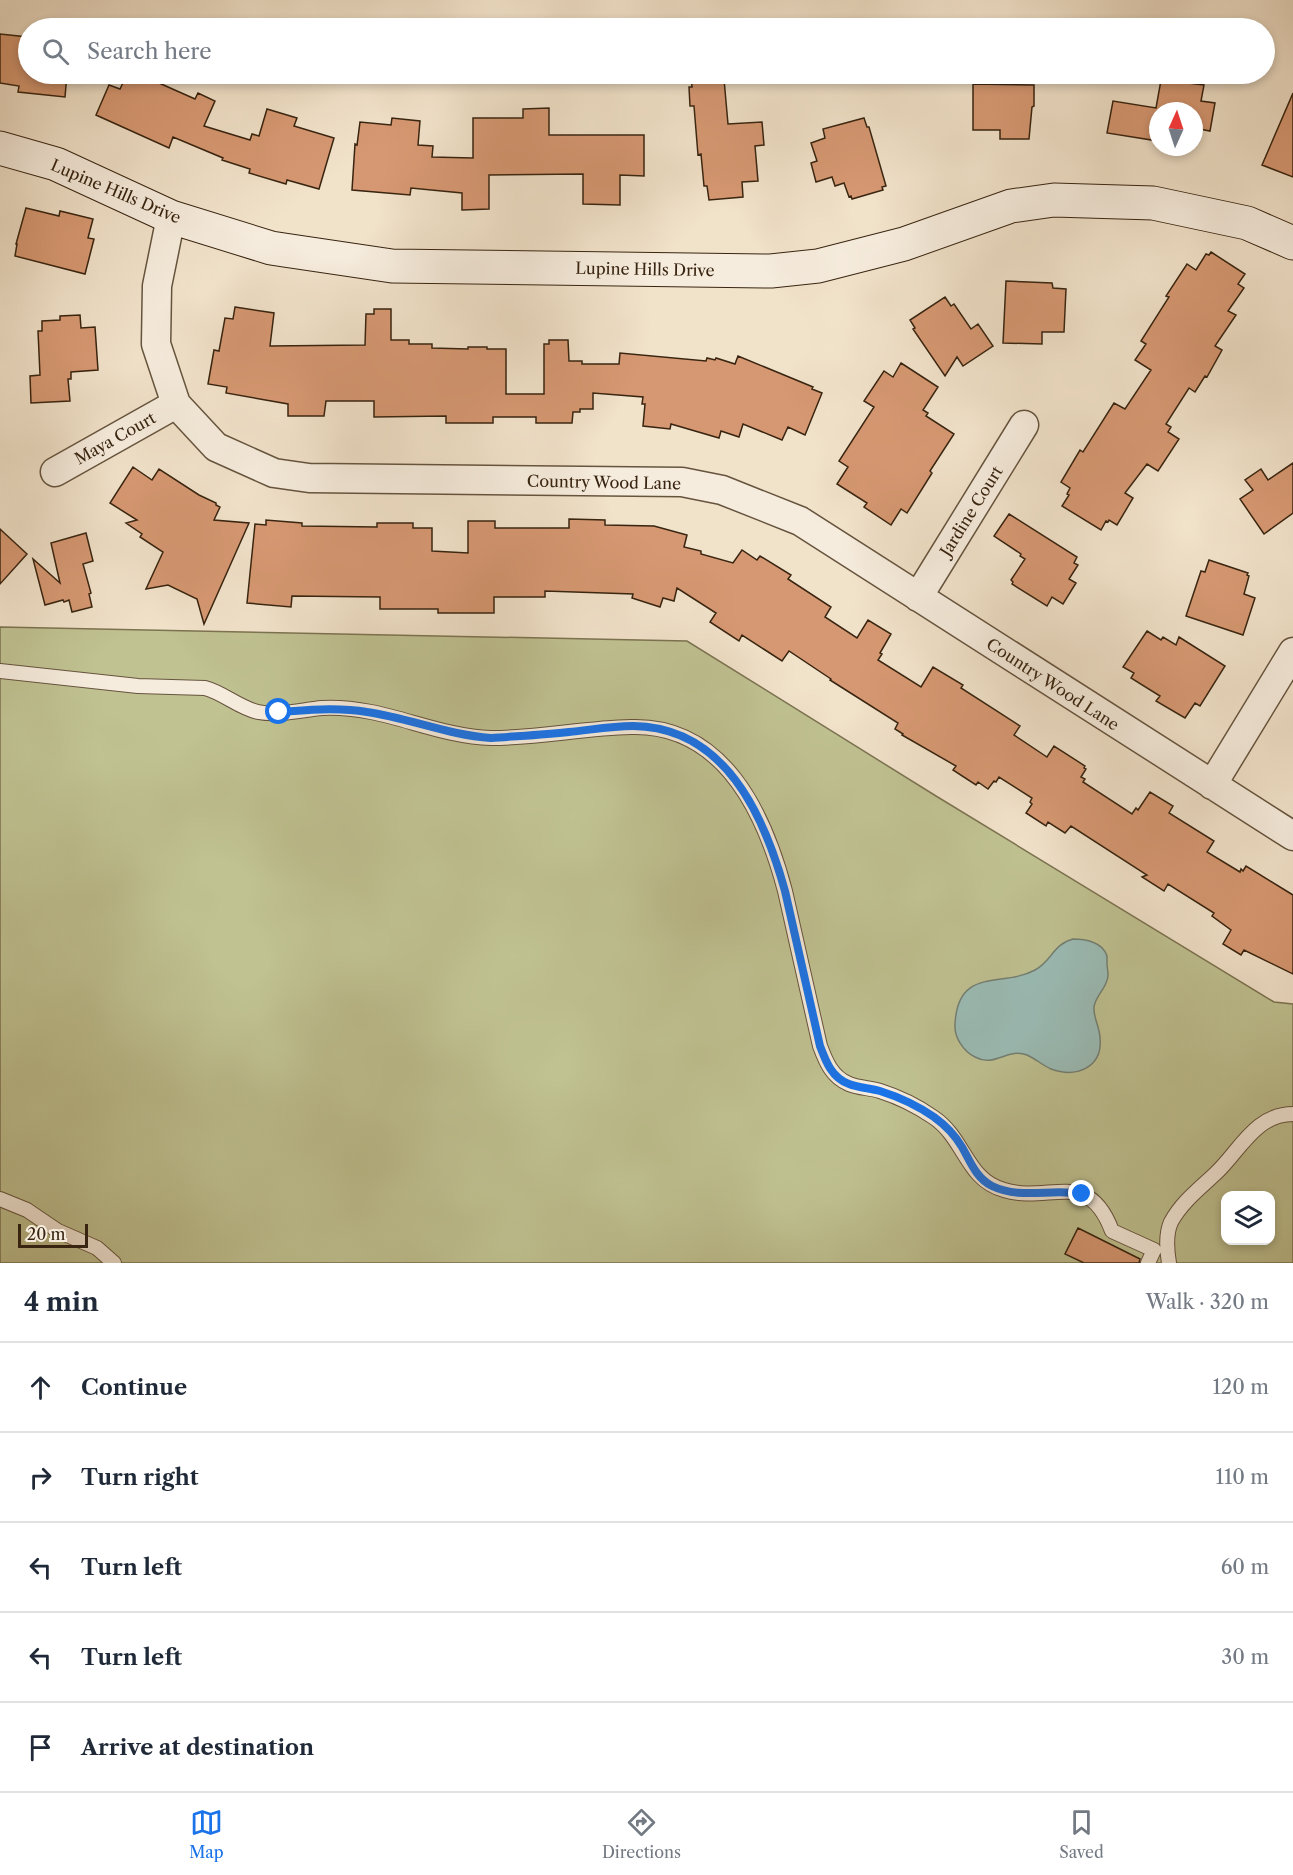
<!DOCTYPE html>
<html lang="en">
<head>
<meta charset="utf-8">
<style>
	body { margin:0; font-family:"Libre Caslon Text",serif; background:#f6f6f7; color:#1f2937 }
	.controls { position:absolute; right:18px; bottom:18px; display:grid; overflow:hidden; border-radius:12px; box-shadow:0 3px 9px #0003 }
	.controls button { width:54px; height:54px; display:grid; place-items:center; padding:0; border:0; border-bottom:2px solid #e0e1e3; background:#fff; color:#1f2937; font:30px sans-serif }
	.compass { position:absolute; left:1149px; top:102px; width:54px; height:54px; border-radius:50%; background:#fff; box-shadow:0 3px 9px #0003; rotate:3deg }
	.scale { position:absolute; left:18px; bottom:15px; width:70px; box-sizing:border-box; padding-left:6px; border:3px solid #382410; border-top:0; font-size:16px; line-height:21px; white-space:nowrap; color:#382410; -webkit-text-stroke:4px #f6ecdd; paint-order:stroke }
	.stop { position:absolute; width:18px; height:18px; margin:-14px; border:4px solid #1a73e8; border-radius:50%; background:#fff }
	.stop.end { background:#1a73e8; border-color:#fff; box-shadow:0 2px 6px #0008 }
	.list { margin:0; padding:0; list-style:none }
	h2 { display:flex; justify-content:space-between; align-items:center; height:78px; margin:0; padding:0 24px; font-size:26px }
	h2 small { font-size:20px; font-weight:400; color:#747a83 }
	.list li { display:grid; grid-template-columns:39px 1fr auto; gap:18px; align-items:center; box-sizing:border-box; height:90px; padding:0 24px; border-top:2px solid #e0e1e3 }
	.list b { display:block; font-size:22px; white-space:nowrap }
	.list em { font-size:20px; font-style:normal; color:#747a83 }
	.icon { flex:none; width:33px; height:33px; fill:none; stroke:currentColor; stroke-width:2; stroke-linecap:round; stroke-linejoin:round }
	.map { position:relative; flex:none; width:1293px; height:1263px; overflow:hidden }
	.search { position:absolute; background:#fff; box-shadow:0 3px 9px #0003; left:18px; right:18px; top:18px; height:66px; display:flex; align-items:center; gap:15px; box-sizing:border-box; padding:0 21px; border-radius:33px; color:#747a83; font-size:22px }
	.sheet { height:528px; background:#fff }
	nav { display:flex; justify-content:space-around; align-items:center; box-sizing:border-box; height:84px; border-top:2px solid #e0e1e3; background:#fff; font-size:16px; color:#747a83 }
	nav a { display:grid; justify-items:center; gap:3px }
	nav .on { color:#1a73e8 }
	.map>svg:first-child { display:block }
</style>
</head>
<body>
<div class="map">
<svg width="1293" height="1263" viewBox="0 0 1293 1263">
	<rect width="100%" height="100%" fill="#f1e2ca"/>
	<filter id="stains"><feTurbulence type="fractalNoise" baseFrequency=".00333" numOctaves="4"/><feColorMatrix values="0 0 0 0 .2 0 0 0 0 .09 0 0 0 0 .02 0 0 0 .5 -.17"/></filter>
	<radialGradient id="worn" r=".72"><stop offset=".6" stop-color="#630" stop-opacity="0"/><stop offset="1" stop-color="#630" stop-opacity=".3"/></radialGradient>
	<path fill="#c0c292" stroke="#7c7351" stroke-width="1.5" fill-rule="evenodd" d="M 0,627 L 687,641 L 936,796 L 1274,1002 L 1293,1004 L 1293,1263 L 0,1263 ZM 1226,1196 L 1270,1196 L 1270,1240 L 1226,1240 Z"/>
	<path fill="#9bbdb7" stroke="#738074" stroke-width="1.5" d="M 1073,939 C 1085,939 1103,942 1107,956 C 1107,957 1107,964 1107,965 C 1108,972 1109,977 1106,983 C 1103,991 1095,998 1094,1007 C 1093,1017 1100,1028 1100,1038 C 1103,1068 1076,1078 1051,1069 C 1042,1065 1036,1059 1027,1055 C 1008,1047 995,1068 975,1057 C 963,1051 954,1037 955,1024 C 958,966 1002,988 1035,970 C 1052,961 1053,944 1073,939 Z"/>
	<path fill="#d69872" stroke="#382410" stroke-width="1.5" d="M 0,34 L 28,37 L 28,74 L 67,74 L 65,97 L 18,92 L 19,86 L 0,83 Z
		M 127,74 L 147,74 L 160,79 L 159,83 L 195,99 L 198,93 L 215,101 L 204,126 L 250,140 L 252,134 L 259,136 L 267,109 L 297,118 L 294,126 L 334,138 L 319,189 L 287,180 L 286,184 L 249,173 L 250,169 L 222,160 L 223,158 L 173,137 L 169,148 L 96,115 L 109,85 L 120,89 Z
		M 712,74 L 713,80 L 724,79 L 728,124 L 762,122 L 764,145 L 755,146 L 758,181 L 742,182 L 743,197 L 709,200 L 707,186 L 704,186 L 701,154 L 698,155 L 694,106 L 690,106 L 689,87 L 692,87 L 691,75 Z
		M 1165,74 L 1182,77 L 1181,82 L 1204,85 L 1201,101 L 1215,103 L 1210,131 L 1194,128 L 1194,111 L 1158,111 L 1158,141 L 1107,133 L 1113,101 L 1156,108 L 1161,80 L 1164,80 Z
		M 973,84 L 1034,85 L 1034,106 L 1032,107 L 1029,139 L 1000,139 L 1000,130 L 973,130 Z
		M 1293,93 L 1293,177 L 1262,165 Z
		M 549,108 L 549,135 L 644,135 L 644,176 L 620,175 L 620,205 L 583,204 L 583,174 L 489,175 L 489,209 L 462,210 L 462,193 L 411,188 L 410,195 L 352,190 L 355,144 L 357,145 L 360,122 L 391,125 L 392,118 L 420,121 L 418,145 L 433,146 L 432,157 L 473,158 L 473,118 L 523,118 L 523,109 Z
		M 864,118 L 867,127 L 869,127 L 886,186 L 882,187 L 883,190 L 852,199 L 851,196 L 849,197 L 844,183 L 835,186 L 832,177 L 816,182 L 811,163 L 817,161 L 811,143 L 825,138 L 823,129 Z
		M 26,208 L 59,216 L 60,211 L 93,219 L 88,238 L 94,239 L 85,274 L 15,256 L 17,244 L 16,244 Z
		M 1211,252 L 1245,274 L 1238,284 L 1244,288 L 1228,311 L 1236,315 L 1215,346 L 1222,350 L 1207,377 L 1205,376 L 1195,392 L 1189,388 L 1166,424 L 1171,427 L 1168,432 L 1179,439 L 1158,471 L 1147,464 L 1125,493 L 1133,498 L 1117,525 L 1109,520 L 1108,522 L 1106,521 L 1101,530 L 1062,506 L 1069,495 L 1067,494 L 1070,488 L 1061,482 L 1080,450 L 1083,452 L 1114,403 L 1125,409 L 1151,370 L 1135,360 L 1146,344 L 1141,341 L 1169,297 L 1166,296 L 1187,264 L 1196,270 L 1206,254 L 1209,255 Z
		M 1006,281 L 1052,283 L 1053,288 L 1066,289 L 1064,332 L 1042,332 L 1042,344 L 1003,343 Z
		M 945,297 L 951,306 L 954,304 L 971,329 L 978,324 L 993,346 L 963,366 L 957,357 L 945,376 L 913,329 L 915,328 L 910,320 Z
		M 235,307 L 274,313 L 270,346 L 365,345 L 366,314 L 374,314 L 374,309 L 391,309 L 391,340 L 409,340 L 409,344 L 432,344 L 432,348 L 468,349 L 468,347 L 487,347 L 487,349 L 506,349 L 506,394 L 544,394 L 544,344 L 549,344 L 549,340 L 568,340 L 569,361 L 582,361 L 582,364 L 619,364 L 620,353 L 706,361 L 707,358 L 715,360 L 716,358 L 735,364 L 738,356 L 813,387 L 812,389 L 822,393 L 805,435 L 788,427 L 782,440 L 743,424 L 739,437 L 721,431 L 719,438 L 671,424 L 670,429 L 643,426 L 645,404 L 642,404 L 643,397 L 593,393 L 593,409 L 580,409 L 580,412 L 573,412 L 572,423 L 536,423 L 536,417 L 493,417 L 493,423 L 446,423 L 446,416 L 374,417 L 374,401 L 326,401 L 324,416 L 288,416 L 288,404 L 226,393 L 227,387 L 208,384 L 214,350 L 219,351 L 225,318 L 233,319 Z
		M 80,315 L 81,328 L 95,327 L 98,370 L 71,372 L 71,379 L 68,379 L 70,401 L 31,403 L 30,376 L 40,375 L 38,331 L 42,331 L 42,321 L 60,320 L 60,316 Z
		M 901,363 L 938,387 L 923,410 L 928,413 L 926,416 L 954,434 L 930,471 L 932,473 L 907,513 L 901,509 L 891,525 L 864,507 L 867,503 L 837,484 L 848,467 L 839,461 L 874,407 L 864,401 L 884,371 L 893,377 Z
		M 1293,463 L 1293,513 L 1264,534 L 1240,499 L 1253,490 L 1245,480 L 1261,469 L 1268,480 Z
		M 133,467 L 152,480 L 159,469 L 199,495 L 216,503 L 216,505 L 220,507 L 214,520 L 249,523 L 204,624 L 197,599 L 168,585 L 146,589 L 163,552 L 140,537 L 142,534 L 126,523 L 137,520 L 110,503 Z
		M 1009,514 L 1077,557 L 1074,563 L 1078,565 L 1069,579 L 1076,583 L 1063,604 L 1052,597 L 1047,606 L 1012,584 L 1013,582 L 1011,580 L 1025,559 L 1020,556 L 1021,554 L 994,536 Z
		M 569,519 L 605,520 L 605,525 L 654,526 L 687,535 L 684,547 L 701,551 L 701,554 L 733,563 L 742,550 L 757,560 L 760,556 L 791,575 L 788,579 L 831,607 L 825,617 L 857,638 L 868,620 L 891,634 L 880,653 L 882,654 L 878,660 L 921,687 L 933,667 L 963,685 L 961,688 L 1020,726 L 1014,735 L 1047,757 L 1054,746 L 1085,766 L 1084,768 L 1086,769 L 1081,777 L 1085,779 L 1083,782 L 1132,814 L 1136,808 L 1138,810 L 1150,792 L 1173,806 L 1169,813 L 1214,841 L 1207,852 L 1240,872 L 1241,869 L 1243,871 L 1246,866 L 1293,895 L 1293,974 L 1244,950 L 1241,955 L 1223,944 L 1231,930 L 1212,916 L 1214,913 L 1168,884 L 1164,891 L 1142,877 L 1147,875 L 1071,826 L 1065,833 L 1048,822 L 1046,826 L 1026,813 L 1032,804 L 1030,802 L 1032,798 L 999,777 L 996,782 L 994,781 L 988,789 L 978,782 L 976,785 L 953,770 L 956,766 L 902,735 L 903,734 L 895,729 L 898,723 L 830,680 L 831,679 L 789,651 L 782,661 L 742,635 L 739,641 L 710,622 L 716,613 L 677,588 L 674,601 L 663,598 L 660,607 L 632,598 L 633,594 L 545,591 L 545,597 L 494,597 L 494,613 L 438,613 L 438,609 L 380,609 L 380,597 L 292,596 L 291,607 L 247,603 L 255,524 L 266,525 L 266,520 L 302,523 L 302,526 L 377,527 L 377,523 L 413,523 L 413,528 L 432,528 L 432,551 L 468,553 L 468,521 L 495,521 L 495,528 L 569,528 Z
		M 0,529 L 27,554 L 0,584 Z
		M 86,533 L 93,561 L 83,564 L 91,593 L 89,594 L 92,607 L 72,612 L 69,600 L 64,602 L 63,600 L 45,605 L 33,559 L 60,583 L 51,543 Z
		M 1209,560 L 1248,573 L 1247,575 L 1249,576 L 1244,594 L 1255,598 L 1243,635 L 1186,616 L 1201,571 L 1205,572 Z
		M 1147,631 L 1161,640 L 1163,637 L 1176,645 L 1179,637 L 1225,666 L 1200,706 L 1195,703 L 1185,718 L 1156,701 L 1160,696 L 1131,678 L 1134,673 L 1123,667 Z
		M 1078,1228 L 1140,1259 L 1139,1263 L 1084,1263 L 1065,1254 Z"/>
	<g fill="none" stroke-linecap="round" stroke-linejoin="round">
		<defs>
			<path id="lane" d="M 0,671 L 138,686 L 205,688 C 224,693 239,708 258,712 C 279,716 301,710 322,708 C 338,707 355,709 371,712 C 411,720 450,737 491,738 C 538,738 584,728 631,727 C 724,724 765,815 785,891 L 820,1046 C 826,1062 832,1077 849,1084 C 859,1088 870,1088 880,1091 C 899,1097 917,1106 933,1117 C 965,1138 966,1180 1004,1190 C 1050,1204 1088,1167 1112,1231 L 1154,1250 L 1148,1263
				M 0,1199 L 27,1210 L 58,1231 L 97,1248 L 114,1263
				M 1169,1263 C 1167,1251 1166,1233 1171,1222 C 1182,1202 1199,1189 1215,1174 C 1239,1152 1255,1114 1293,1114"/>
			<path id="street" d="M 171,217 L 157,286 L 156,344 L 176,404 L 216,447 L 274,473 L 309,478 L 682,482 L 722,490 L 800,521 L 1293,836
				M 55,472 L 176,404
				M 918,597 L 1024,425
				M 1212,785 L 1293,652"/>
			<path id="secondary" d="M 0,148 L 56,164 L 171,217 L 271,248 L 284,250 L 392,266 L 771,271 L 818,266 L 904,244 L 1011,206 L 1054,200 L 1153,203 L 1247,223 L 1293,243"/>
		</defs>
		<use href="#lane" stroke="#66543e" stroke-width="16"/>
		<use href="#street" stroke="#66543e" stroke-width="31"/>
		<use href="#secondary" stroke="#382410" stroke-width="35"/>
		<use href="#lane" stroke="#f6ecdd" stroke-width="14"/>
		<use href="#street" stroke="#f6ecdd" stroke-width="28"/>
		<use href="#secondary" stroke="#f6ecdd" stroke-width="33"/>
	</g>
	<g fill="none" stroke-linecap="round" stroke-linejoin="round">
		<path stroke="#1a73e8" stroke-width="8" d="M 279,712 C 309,710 337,707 367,712 C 409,718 448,735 491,738 C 517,736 543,735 569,732 C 590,730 611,726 633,726 C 725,727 764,815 785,891 L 820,1046 C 826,1062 832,1078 849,1084 C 859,1088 870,1088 880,1091 C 899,1097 918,1106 934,1117 C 945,1125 955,1135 962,1147 C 970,1161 976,1178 992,1186 C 1021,1200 1052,1188 1082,1194"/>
	</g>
	<g text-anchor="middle" stroke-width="5" stroke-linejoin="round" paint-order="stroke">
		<g font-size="16" fill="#382410" stroke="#f6ecdd">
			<text transform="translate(116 191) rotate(23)" y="6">Lupine Hills Drive</text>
			<text transform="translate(645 269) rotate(1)" y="6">Lupine Hills Drive</text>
			<text transform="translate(115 438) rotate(-29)" y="6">Maya Court</text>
			<text transform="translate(604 482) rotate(1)" y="6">Country Wood Lane</text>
			<text transform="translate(971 511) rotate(-58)" y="6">Jardine Court</text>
			<text transform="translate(1053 684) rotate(33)" y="6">Country Wood Lane</text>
		</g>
	</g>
	<rect width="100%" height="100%" filter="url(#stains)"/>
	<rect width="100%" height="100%" fill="url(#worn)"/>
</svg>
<div class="controls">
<button><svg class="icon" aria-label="layers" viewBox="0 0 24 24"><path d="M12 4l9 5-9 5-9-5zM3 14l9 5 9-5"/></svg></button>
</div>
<svg class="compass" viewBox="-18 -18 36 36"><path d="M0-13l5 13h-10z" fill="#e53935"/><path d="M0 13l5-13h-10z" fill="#747a83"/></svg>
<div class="scale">20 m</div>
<div class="stop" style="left:279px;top:712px"></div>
<div class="stop end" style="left:1082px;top:1194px"></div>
<div class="search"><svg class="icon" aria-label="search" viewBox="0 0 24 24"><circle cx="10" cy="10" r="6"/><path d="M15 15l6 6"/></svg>Search here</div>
</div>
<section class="sheet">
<h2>4 min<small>Walk · 320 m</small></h2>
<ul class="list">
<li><svg class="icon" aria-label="ahead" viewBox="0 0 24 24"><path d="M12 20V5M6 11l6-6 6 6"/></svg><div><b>Continue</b></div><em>120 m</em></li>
<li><svg class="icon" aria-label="right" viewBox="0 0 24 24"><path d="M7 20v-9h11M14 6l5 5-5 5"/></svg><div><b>Turn right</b></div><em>110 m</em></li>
<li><svg class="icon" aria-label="left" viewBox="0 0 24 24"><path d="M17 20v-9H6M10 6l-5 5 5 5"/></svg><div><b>Turn left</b></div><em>60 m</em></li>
<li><svg class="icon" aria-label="left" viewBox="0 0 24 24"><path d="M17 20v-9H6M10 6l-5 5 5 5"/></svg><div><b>Turn left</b></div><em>30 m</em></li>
<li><svg class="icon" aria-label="arrive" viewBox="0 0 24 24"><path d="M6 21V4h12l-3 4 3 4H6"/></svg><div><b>Arrive at destination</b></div></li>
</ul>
</section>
<nav>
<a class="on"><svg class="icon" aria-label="map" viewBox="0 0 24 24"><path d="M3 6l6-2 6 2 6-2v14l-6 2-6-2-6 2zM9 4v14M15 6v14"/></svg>Map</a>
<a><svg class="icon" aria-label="directions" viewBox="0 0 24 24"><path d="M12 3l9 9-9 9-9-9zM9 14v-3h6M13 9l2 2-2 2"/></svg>Directions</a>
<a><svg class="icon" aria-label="saved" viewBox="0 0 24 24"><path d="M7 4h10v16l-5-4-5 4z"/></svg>Saved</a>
</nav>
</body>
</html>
